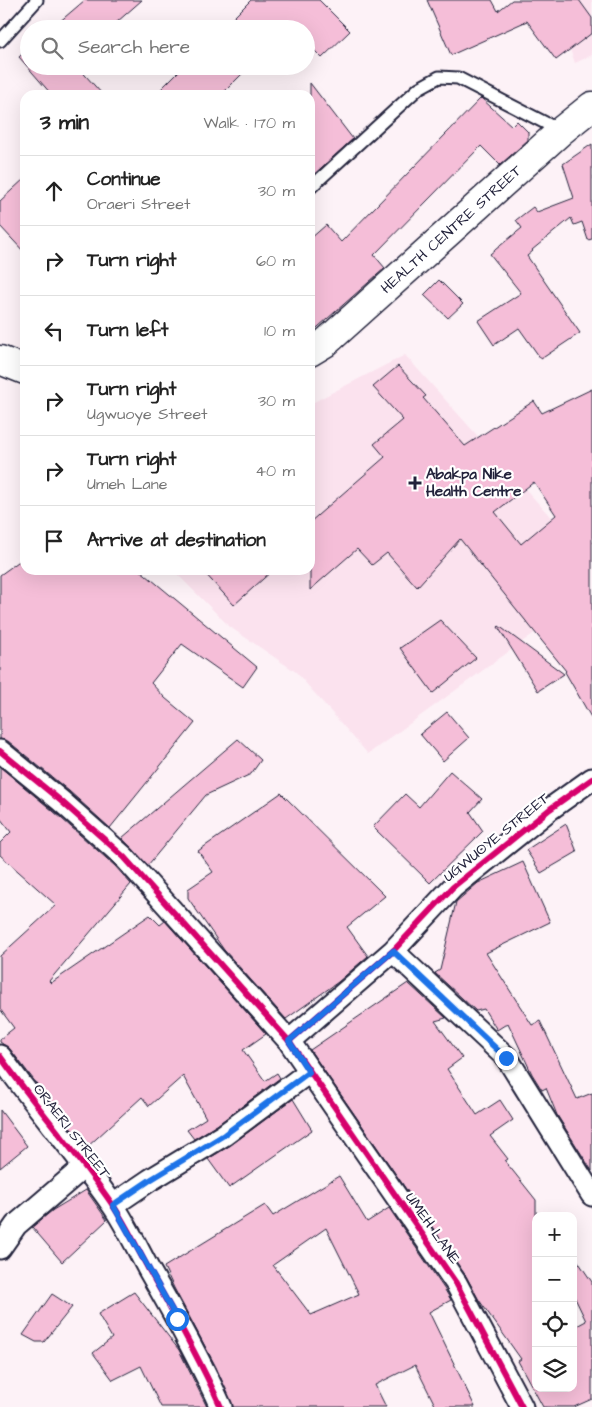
<!DOCTYPE html>
<html lang="en">
<head>
<meta charset="utf-8">
<style>
	body { margin:0; font-family:"Architects Daughter",sans-serif; background:#f2f2f2; color:#222 }
	.controls { position:absolute; right:15px; bottom:15px; display:grid; overflow:hidden; border-radius:10px; box-shadow:0 5px 20px #0002 }
	.controls button { width:45px; height:45px; display:grid; place-items:center; padding:0; border:0; border-bottom:1px solid #e0e0e0; background:#fff; color:#222; font:25px sans-serif }
	.stop { position:absolute; width:15px; height:15px; margin:-11px; border:4px solid #1a73e8; border-radius:50%; background:#fff }
	.stop.end { background:#1a73e8; border-color:#fff; box-shadow:0 1px 5px #0008 }
	.list { margin:0; padding:0; list-style:none }
	h2 { display:flex; justify-content:space-between; align-items:center; height:65px; margin:0; padding:0 20px; font-size:21px }
	h2 small { font-size:16px; font-weight:400; color:#767676 }
	.list li { display:grid; grid-template-columns:32px 1fr auto; gap:15px; align-items:center; box-sizing:border-box; height:70px; padding:0 20px; border-top:1px solid #e0e0e0 }
	.list b { display:block; font-size:19px; white-space:nowrap }
	.list p { margin:0; font-size:16px; white-space:nowrap; color:#767676 }
	.list em { font-size:16px; font-style:normal; color:#767676 }
	.icon { flex:none; width:28px; height:28px; fill:none; stroke:currentColor; stroke-width:2; stroke-linecap:round; stroke-linejoin:round }
	.map { position:relative; flex:none; width:592px; height:1407px; overflow:hidden }
	.search { position:absolute; background:#fff; box-shadow:0 5px 20px #0002; left:20px; top:20px; width:295px; height:55px; display:flex; align-items:center; gap:12px; box-sizing:border-box; padding:0 18px; border-radius:28px; color:#767676; font-size:19px }
	.panel { position:absolute; background:#fff; box-shadow:0 5px 20px #0002; left:20px; top:90px; width:295px; height:485px; border-radius:15px }
	.map>svg:first-child { display:block }
</style>
</head>
<body>
<div class="map">
<svg width="592" height="1407" viewBox="0 0 592 1407">
	<rect width="100%" height="100%" fill="#fdf2f7"/>
	<filter id="ink" filterUnits="userSpaceOnUse"><feTurbulence type="fractalNoise" baseFrequency=".02" numOctaves="2"/><feDisplacementMap in="SourceGraphic" scale="10" xChannelSelector="R" yChannelSelector="G"/><feConvolveMatrix kernelMatrix="1 2 1 2 8 2 1 2 1" color-interpolation-filters="sRGB"/></filter>
	<g filter="url(#ink)">
		<path fill="#fbe2ee" d="M 552,0 L 592,0 L 592,55 L 575,63 Z
			M 405,355 L 592,563 L 592,591 L 368,754 L 296,672 L 230,627 L 173,570 L 310,570 L 310,404 Z"/>
		<path fill="#f5bed8" stroke="#22223b" fill-rule="evenodd" d="M 85,0 L 142,0 L 109,29 L 51,29 Z
			M 251,0 L 319,0 L 350,31 L 322,58 L 306,42 L 306,29 L 293,29 L 291,26 L 288,29 L 222,29 Z
			M 427,0 L 492,0 L 498,11 L 512,0 L 579,0 L 592,18 L 592,33 L 556,60 L 527,21 L 451,55 Z
			M 29,48 L 29,66 L 77,66 L 103,95 L 52,95 L 19,57 Z
			M 184,66 L 250,66 L 221,95 L 155,95 Z
			M 310,83 L 353,139 L 310,178 Z
			M 481,98 L 512,126 L 517,121 L 528,132 L 528,140 L 500,165 L 481,146 L 374,255 L 385,268 L 310,334 L 310,239 L 326,225 L 341,242 Z
			M 592,144 L 592,239 L 588,240 L 582,222 L 574,225 L 571,218 L 532,250 L 533,251 L 527,256 L 580,333 L 541,359 L 519,328 L 494,345 L 478,321 L 521,293 L 490,254 L 522,228 L 516,220 L 533,207 L 537,212 L 574,198 L 563,164 Z
			M 25,178 L 25,253 L 0,226 L 0,201 Z
			M 439,280 L 463,304 L 448,318 L 424,295 Z
			M 398,366 L 426,396 L 423,398 L 465,446 L 534,401 L 542,413 L 592,389 L 592,719 L 565,672 L 566,671 L 460,539 L 417,587 L 387,553 L 372,565 L 357,549 L 310,590 L 310,522 L 385,457 L 374,444 L 403,420 L 373,387 ZM 534,482 L 556,515 L 521,544 L 495,512 Z
			M 25,557 L 25,570 L 140,570 L 257,667 L 243,687 L 182,644 L 151,683 L 165,698 L 195,723 L 110,828 L 69,791 L 8,741 L 0,739 L 0,575 Z
			M 202,570 L 273,570 L 234,605 Z
			M 440,620 L 476,658 L 433,693 L 400,648 Z
			M 499,626 L 564,674 L 538,691 L 498,627 Z
			M 447,712 L 469,738 L 443,761 L 420,734 Z
			M 238,739 L 261,760 L 251,774 L 206,795 L 148,865 L 122,838 Z
			M 0,767 L 53,811 L 115,866 L 131,884 L 49,981 L 51,983 L 150,915 L 160,925 L 165,921 L 266,1034 L 243,1050 L 265,1081 L 277,1073 L 280,1078 L 217,1125 L 194,1139 L 187,1130 L 206,1118 L 183,1076 L 149,1106 L 142,1097 L 86,1148 L 10,1049 L 0,1042 L 0,1039 L 14,1028 L 0,1009 L 0,956 L 56,905 L 0,855 L 0,843 L 11,832 L 0,818 Z
			M 450,771 L 482,799 L 470,812 L 483,831 L 430,883 L 373,827 L 405,794 L 419,807 Z
			M 281,793 L 385,896 L 347,927 L 368,956 L 338,982 L 286,1019 L 224,950 L 188,898 L 188,889 L 213,872 L 198,851 Z
			M 566,824 L 577,852 L 541,873 L 526,850 Z
			M 523,862 L 550,922 L 486,953 L 532,1025 L 540,1021 L 577,1099 L 592,1093 L 592,1171 L 557,1115 L 546,1088 L 542,1090 L 532,1074 L 508,1023 L 497,1030 L 484,1009 L 476,1011 L 435,973 L 440,970 L 456,902 L 478,883 Z
			M 408,983 L 446,1018 L 435,1021 L 462,1058 L 447,1069 L 477,1115 L 500,1100 L 513,1120 L 490,1136 L 508,1159 L 505,1161 L 536,1200 L 536,1388 L 573,1388 L 573,1328 L 586,1321 L 573,1294 L 573,1254 L 592,1282 L 592,1399 L 574,1407 L 543,1407 L 518,1361 L 521,1359 L 479,1300 L 466,1276 L 310,1050 Z
			M 293,1099 L 312,1130 L 229,1188 L 208,1159 L 231,1145 Z
			M 0,1110 L 27,1146 L 0,1168 Z
			M 339,1176 L 367,1222 L 389,1208 L 445,1290 L 451,1300 L 429,1312 L 475,1407 L 436,1407 L 415,1365 L 375,1385 L 386,1407 L 233,1407 L 216,1367 L 174,1288 L 164,1267 L 265,1205 L 273,1216 ZM 326,1228 L 359,1294 L 311,1315 L 273,1265 Z
			M 86,1190 L 107,1220 L 62,1262 L 32,1227 L 53,1210 Z
			M 134,1292 L 179,1350 L 207,1407 L 161,1407 L 141,1366 L 113,1380 L 93,1353 L 112,1338 L 98,1314 Z
			M 52,1294 L 72,1307 L 44,1342 L 36,1342 L 23,1335 Z"/>
		<g fill="none" stroke-linecap="round" stroke-linejoin="round">
			<defs>
				<path id="lane" d="M 0,41 L 37,0
					M 310,188 L 419,88 L 439,77 L 458,78 L 561,131"/>
				<path id="street" d="M 0,751 L 61,801 L 124,857 L 289,1041 L 456,1283 L 522,1407
					M 393,951 L 507,1058 L 592,1195
					M 289,1041 L 393,951 L 453,887 L 550,809 L 592,779
					M 0,1056 C 36,1107 77,1153 112,1204 C 126,1224 137,1248 149,1270 C 175,1315 200,1360 221,1407
					M 113,1205 L 150,1180 L 224,1135 L 309,1072
					M 0,1248 L 16,1225 L 85,1166"/>
				<path id="secondary" d="M 310,352 L 325,343 L 561,131 L 592,106
					M 0,360 L 25,370"/>
			</defs>
			<use href="#lane" stroke="#22223b" stroke-width="15"/>
			<use href="#street" stroke="#22223b" stroke-width="25"/>
			<use href="#secondary" stroke="#22223b" stroke-width="31"/>
			<use href="#lane" stroke="#fff" stroke-width="11"/>
			<use href="#street" stroke="#fff" stroke-width="21"/>
			<use href="#secondary" stroke="#fff" stroke-width="28"/>
			<defs>
				<path id="cycleway" d="M 0,751 L 61,801 L 124,857 L 289,1041 L 456,1283 L 522,1407
					M 289,1041 L 393,951 L 453,887 L 550,809 L 592,779
					M 0,1056 C 36,1107 77,1153 112,1204 C 126,1224 137,1248 149,1270 C 175,1315 200,1360 221,1407"/>
			</defs>
			<use href="#cycleway" stroke="#fff" stroke-width="9"/>
			<use href="#cycleway" stroke="#d6006c" stroke-width="6"/>
		</g>
	</g>
	<g fill="none" stroke-linecap="round" stroke-linejoin="round" filter="url(#ink)">
		<path stroke="#1a73e8" stroke-width="6" d="M 177,1319 L 113,1205 L 150,1180 L 224,1135 L 309,1072 L 289,1041 L 393,951 L 506,1058"/>
	</g>
	<path fill="#22223b" stroke="#fff" stroke-width="2" d="M412.5 475.5h5v5h5v5h-5v5h-5v-5h-5v-5h5z"/>
	<g text-anchor="middle" stroke-width="4.5" stroke-linejoin="round" paint-order="stroke">
		<g font-size="15" fill="#22223b" stroke="#fff">
			<text transform="translate(451 229) rotate(-42)" y="5">HEALTH CENTRE STREET</text>
			<text transform="translate(496 837) rotate(-39)" y="5">UGWUOYE STREET</text>
			<text transform="translate(72 1131) rotate(52)" y="5">ORAERI STREET</text>
			<text transform="translate(433 1228) rotate(55)" y="5">UMEH LANE</text>
		</g>
		<g font-size="15" font-weight="bold" fill="#22223b" stroke="#fff" text-anchor="start">
			<text x="426" y="479">Abakpa Nike<tspan x="426" dy="17">Health Centre</tspan></text>
		</g>
	</g>
</svg>
<div class="controls">
<button>+</button>
<button>−</button>
<button><svg class="icon" aria-label="locate" viewBox="0 0 24 24"><circle cx="12" cy="12" r="6"/><path d="M12 2v4M12 18v4M2 12h4M18 12h4"/></svg></button>
<button><svg class="icon" aria-label="layers" viewBox="0 0 24 24"><path d="M12 4l9 5-9 5-9-5zM3 14l9 5 9-5"/></svg></button>
</div>
<div class="stop" style="left:177px;top:1319px"></div>
<div class="stop end" style="left:506px;top:1058px"></div>
<div class="search"><svg class="icon" aria-label="search" viewBox="0 0 24 24"><circle cx="10" cy="10" r="6"/><path d="M15 15l6 6"/></svg>Search here</div>
<section class="panel">
<h2>3 min<small>Walk · 170 m</small></h2>
<ul class="list">
<li><svg class="icon" aria-label="ahead" viewBox="0 0 24 24"><path d="M12 20V5M6 11l6-6 6 6"/></svg><div><b>Continue</b><p>Oraeri Street</p></div><em>30 m</em></li>
<li><svg class="icon" aria-label="right" viewBox="0 0 24 24"><path d="M7 20v-9h11M14 6l5 5-5 5"/></svg><div><b>Turn right</b></div><em>60 m</em></li>
<li><svg class="icon" aria-label="left" viewBox="0 0 24 24"><path d="M17 20v-9H6M10 6l-5 5 5 5"/></svg><div><b>Turn left</b></div><em>10 m</em></li>
<li><svg class="icon" aria-label="right" viewBox="0 0 24 24"><path d="M7 20v-9h11M14 6l5 5-5 5"/></svg><div><b>Turn right</b><p>Ugwuoye Street</p></div><em>30 m</em></li>
<li><svg class="icon" aria-label="right" viewBox="0 0 24 24"><path d="M7 20v-9h11M14 6l5 5-5 5"/></svg><div><b>Turn right</b><p>Umeh Lane</p></div><em>40 m</em></li>
<li><svg class="icon" aria-label="arrive" viewBox="0 0 24 24"><path d="M6 21V4h12l-3 4 3 4H6"/></svg><div><b>Arrive at destination</b></div></li>
</ul>
</section>
</div>
</body>
</html>
